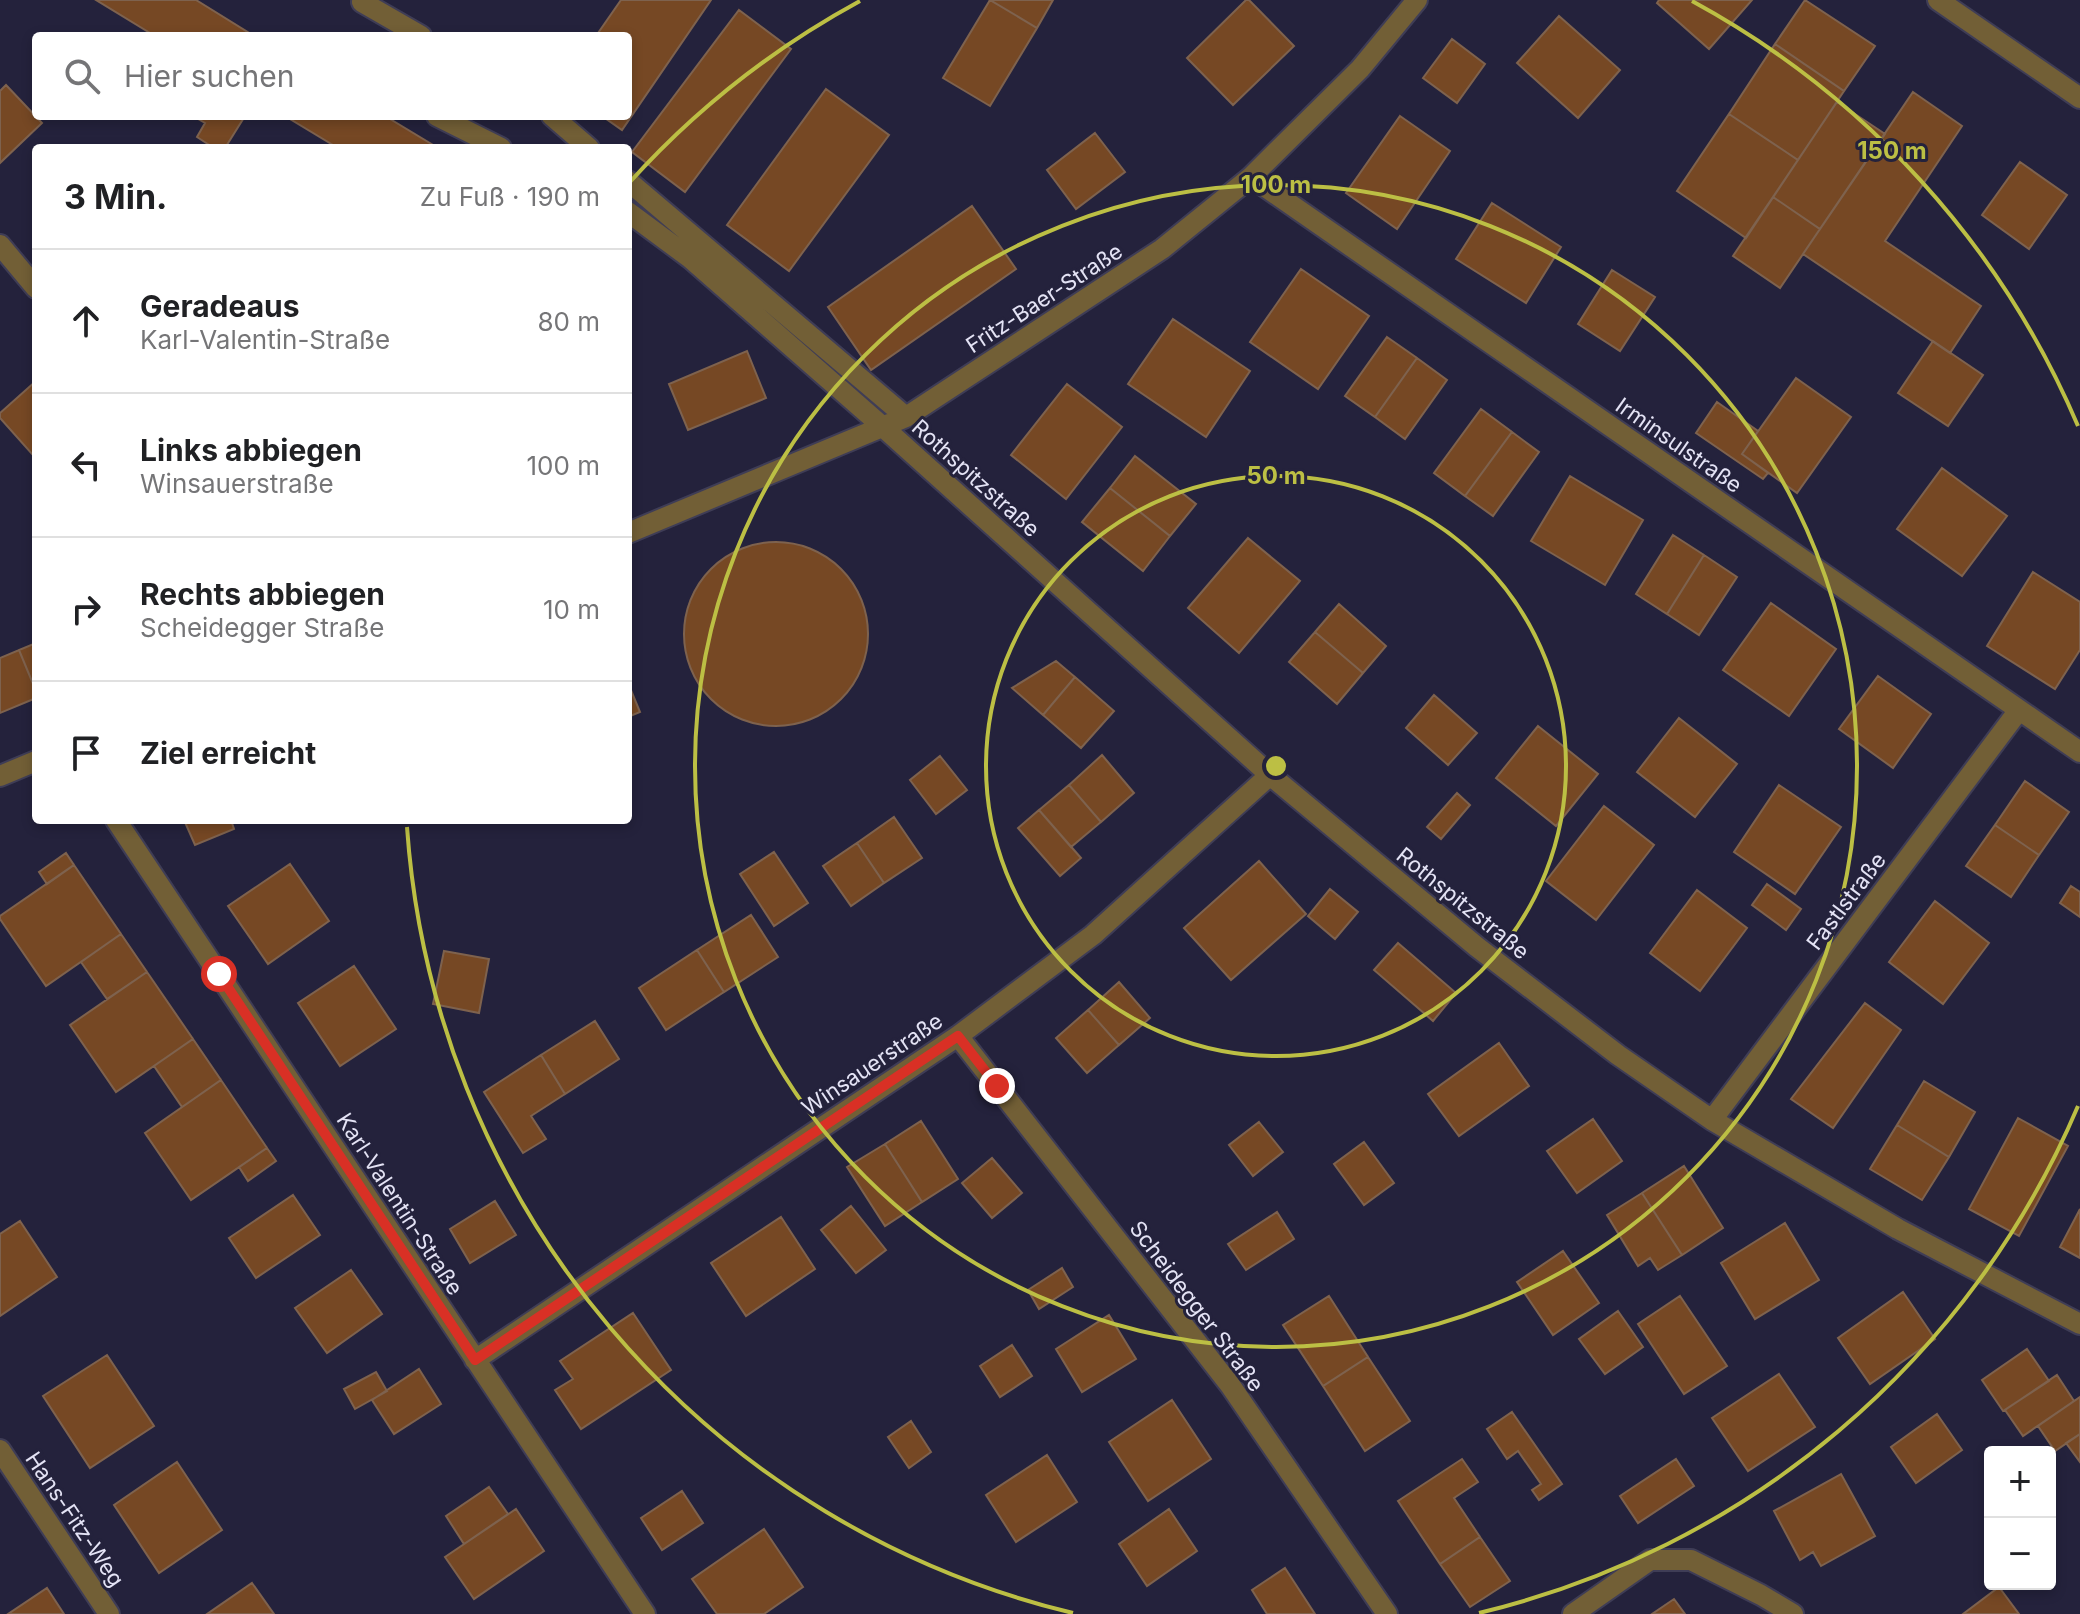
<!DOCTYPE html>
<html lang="de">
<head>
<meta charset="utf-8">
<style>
	body { margin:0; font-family:Inter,sans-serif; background:#f6f6f6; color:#202124 }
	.controls { position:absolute; right:24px; bottom:24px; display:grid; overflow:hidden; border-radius:8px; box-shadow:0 4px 12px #0003 }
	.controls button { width:72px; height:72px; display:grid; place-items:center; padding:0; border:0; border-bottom:2px solid #e0e0e0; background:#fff; color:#202124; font:40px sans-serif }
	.stop { position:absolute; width:24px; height:24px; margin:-18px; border:6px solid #d93025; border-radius:50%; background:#fff }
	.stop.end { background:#d93025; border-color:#fff; box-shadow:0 2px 8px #0008 }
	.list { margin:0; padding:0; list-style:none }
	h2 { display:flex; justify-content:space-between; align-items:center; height:104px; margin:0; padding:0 32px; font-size:34px }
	h2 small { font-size:26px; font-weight:400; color:#757577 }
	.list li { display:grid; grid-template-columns:52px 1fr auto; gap:24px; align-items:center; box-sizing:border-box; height:144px; padding:0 32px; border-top:2px solid #e0e0e0 }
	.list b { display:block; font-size:30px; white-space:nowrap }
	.list p { margin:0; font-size:26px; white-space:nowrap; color:#757577 }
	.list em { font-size:26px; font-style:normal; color:#757577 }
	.icon { flex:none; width:44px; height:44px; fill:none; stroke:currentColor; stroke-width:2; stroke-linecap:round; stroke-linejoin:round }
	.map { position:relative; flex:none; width:2080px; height:1614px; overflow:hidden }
	.search { position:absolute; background:#fff; box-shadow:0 4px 12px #0003; left:32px; top:32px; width:600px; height:88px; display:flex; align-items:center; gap:20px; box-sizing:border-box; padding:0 28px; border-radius:8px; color:#757577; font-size:30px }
	.panel { position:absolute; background:#fff; box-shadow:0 4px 12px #0003; left:32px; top:144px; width:600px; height:680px; border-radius:8px }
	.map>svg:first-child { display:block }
</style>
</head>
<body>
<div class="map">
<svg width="2080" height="1614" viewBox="0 0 2080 1614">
	<rect width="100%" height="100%" fill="#24223c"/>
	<path fill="#764824" stroke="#7e624e" stroke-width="2" d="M 96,0 L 196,0 L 254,36 L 155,36 Z
		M 621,0 L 711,0 L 622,130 L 602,116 L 628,116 L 628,36 L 596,36 Z
		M 990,0 L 1037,28 L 990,106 L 943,78 Z
		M 990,0 L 1053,0 L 1037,28 Z
		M 1246,0 L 1249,0 L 1294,46 L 1233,105 L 1187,58 Z
		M 1659,0 L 1752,0 L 1709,49 L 1657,3 Z
		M 1805,0 L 1875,46 L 1844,91 L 1775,44 Z
		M 739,10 L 791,49 L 685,192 L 632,152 Z
		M 1559,16 L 1620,70 L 1578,118 L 1517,63 Z
		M 1452,39 L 1485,64 L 1457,103 L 1423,78 Z
		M 1775,44 L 1844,91 L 1798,160 L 1729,114 Z
		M 6,85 L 42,123 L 0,163 L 0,91 Z
		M 826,89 L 889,135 L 789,271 L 727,225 Z
		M 1913,92 L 1962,126 L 1885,241 L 1981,306 L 1950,353 L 1803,254 Z
		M 1837,102 L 1885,134 L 1820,229 L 1773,197 Z
		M 1729,114 L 1798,160 L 1746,238 L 1677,191 Z
		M 193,116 L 245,116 L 225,148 L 214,148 L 197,137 L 205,123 Z
		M 285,116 L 385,116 L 438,148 L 338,148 Z
		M 1400,116 L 1450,151 L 1397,229 L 1346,193 Z
		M 1095,133 L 1125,172 L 1076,209 L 1047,170 Z
		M 2020,162 L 2067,195 L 2029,249 L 1982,215 Z
		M 1773,197 L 1820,229 L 1780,288 L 1733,256 Z
		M 1492,203 L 1561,247 L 1526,303 L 1456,259 Z
		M 972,206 L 1016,269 L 871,370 L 828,307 Z
		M 1301,269 L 1369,316 L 1318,389 L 1250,342 Z
		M 1612,270 L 1655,297 L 1620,351 L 1578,324 Z
		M 1173,319 L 1250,371 L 1206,437 L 1128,384 Z
		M 1387,337 L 1417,358 L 1375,417 L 1345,396 Z
		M 1933,341 L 1983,375 L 1948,426 L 1898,393 Z
		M 747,351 L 766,398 L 688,430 L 669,384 Z
		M 1417,358 L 1447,380 L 1405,439 L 1375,417 Z
		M 1796,378 L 1851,417 L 1797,493 L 1742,454 Z
		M 36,381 L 36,451 L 32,454 L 0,418 L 0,413 Z
		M 1067,384 L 1122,427 L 1066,499 L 1011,455 Z
		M 1717,402 L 1758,431 L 1742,454 L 1768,473 L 1763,479 L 1696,433 Z
		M 1481,409 L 1512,432 L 1465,496 L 1434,473 Z
		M 1512,432 L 1539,452 L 1493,516 L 1465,496 Z
		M 1135,456 L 1196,504 L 1170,536 L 1110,488 Z
		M 1942,468 L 2007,516 L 1962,576 L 1897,529 Z
		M 1570,476 L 1643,520 L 1605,585 L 1531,541 Z
		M 1110,488 L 1170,536 L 1143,571 L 1082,522 Z
		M 1673,535 L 1704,555 L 1667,614 L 1636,594 Z
		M 1248,538 L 1300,581 L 1239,653 L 1188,608 Z
		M684 634a92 92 0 1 1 184 0a92 92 0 1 1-184 0Z
		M 1704,555 L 1737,577 L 1699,635 L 1667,614 Z
		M 2033,572 L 2080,602 L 2080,650 L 2055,689 L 1987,646 Z
		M 1771,603 L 1836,649 L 1789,716 L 1723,670 Z
		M 1339,604 L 1386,646 L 1363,673 L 1315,632 Z
		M 1315,632 L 1363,673 L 1337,704 L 1289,662 Z
		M 36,643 L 36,691 L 19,650 Z
		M 19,650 L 36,691 L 36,698 L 0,713 L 0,658 Z
		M 1056,661 L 1075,677 L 1043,715 L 1012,688 Z
		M 1878,676 L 1931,714 L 1893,768 L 1839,729 Z
		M 1075,677 L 1114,711 L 1081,748 L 1043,715 Z
		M 628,683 L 640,712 L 628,717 Z
		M 1434,695 L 1477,733 L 1448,765 L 1406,728 Z
		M 1679,718 L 1737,764 L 1695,817 L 1637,772 Z
		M 1538,726 L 1598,774 L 1556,826 L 1496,778 Z
		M 1102,755 L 1134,793 L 1101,822 L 1069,785 Z
		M 940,756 L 967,790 L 936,814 L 910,780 Z
		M 2025,781 L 2069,812 L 2039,855 L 1995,825 Z
		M 1069,785 L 1101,822 L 1071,847 L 1039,810 Z
		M 1779,785 L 1841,827 L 1795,894 L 1734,852 Z
		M 1457,793 L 1470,805 L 1441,839 L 1427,827 Z
		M 1604,806 L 1654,845 L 1596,920 L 1546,881 Z
		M 1039,810 L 1081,858 L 1060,876 L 1018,828 Z
		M 894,817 L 922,858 L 884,883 L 857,843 Z
		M 184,820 L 231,820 L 234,829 L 195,845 Z
		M 1995,825 L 2039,855 L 2011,897 L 1966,866 Z
		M 857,843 L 884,883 L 851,906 L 823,866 Z
		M 774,852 L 808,903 L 774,926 L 740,874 Z
		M 66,853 L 74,865 L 47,884 L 39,872 Z
		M 1259,861 L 1306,914 L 1231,980 L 1184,928 Z
		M 290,864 L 329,921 L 268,964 L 228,906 Z
		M 74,865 L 121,934 L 46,986 L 0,919 L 0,916 Z
		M 1767,884 L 1801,909 L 1786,930 L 1752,905 Z
		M 2071,886 L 2080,892 L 2080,917 L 2060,903 Z
		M 1330,889 L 1358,912 L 1335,939 L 1308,916 Z
		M 1697,890 L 1747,928 L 1700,991 L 1650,953 Z
		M 1935,901 L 1989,943 L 1943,1004 L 1889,962 Z
		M 751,915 L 778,957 L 724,992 L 697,950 Z
		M 121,934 L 147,972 L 107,999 L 81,962 Z
		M 1398,943 L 1456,993 L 1433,1021 L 1374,970 Z
		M 697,950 L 724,992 L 666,1030 L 639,988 Z
		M 444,951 L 489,959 L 479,1013 L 433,1004 Z
		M 354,966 L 396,1029 L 340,1066 L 298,1003 Z
		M 147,972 L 193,1039 L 116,1092 L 70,1025 Z
		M 1119,982 L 1150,1018 L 1119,1045 L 1088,1010 Z
		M 1865,1003 L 1901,1030 L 1833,1128 L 1791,1099 Z
		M 1088,1010 L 1119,1045 L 1087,1073 L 1056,1038 Z
		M 595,1021 L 619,1059 L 565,1094 L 541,1055 Z
		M 193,1039 L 221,1080 L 182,1107 L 154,1066 Z
		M 1499,1043 L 1529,1086 L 1459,1136 L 1428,1094 Z
		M 541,1055 L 565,1094 L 531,1116 L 546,1139 L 523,1153 L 484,1092 Z
		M 221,1080 L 267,1148 L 191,1200 L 145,1133 Z
		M 1924,1081 L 1975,1112 L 1949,1157 L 1897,1125 Z
		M 2018,1118 L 2068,1146 L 2019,1236 L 1969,1209 Z
		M 1593,1119 L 1622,1161 L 1577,1193 L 1547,1151 Z
		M 921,1121 L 958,1179 L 922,1202 L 885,1144 Z
		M 1259,1122 L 1283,1152 L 1253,1176 L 1229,1145 Z
		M 1897,1125 L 1949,1157 L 1922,1200 L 1870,1169 Z
		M 1364,1142 L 1394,1183 L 1364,1205 L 1334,1164 Z
		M 885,1144 L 922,1202 L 885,1226 L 847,1167 Z
		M 267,1148 L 276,1161 L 248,1181 L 239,1167 Z
		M 992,1158 L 1022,1193 L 992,1218 L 962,1183 Z
		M 1684,1166 L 1723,1228 L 1682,1255 L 1642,1193 Z
		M 1642,1193 L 1682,1255 L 1658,1270 L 1650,1258 L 1638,1266 L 1607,1215 Z
		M 293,1195 L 320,1235 L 256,1278 L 229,1238 Z
		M 495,1201 L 516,1235 L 470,1263 L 450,1229 Z
		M 851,1206 L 886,1250 L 856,1273 L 821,1230 Z
		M 2080,1209 L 2080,1258 L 2060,1247 Z
		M 1277,1212 L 1294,1239 L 1246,1270 L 1228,1244 Z
		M 781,1217 L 815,1269 L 746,1316 L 711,1263 Z
		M 20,1221 L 57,1277 L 0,1316 L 0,1234 Z
		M 1785,1223 L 1819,1280 L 1755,1319 L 1721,1263 Z
		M 1563,1251 L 1599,1303 L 1553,1335 L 1517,1282 Z
		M 1062,1268 L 1073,1287 L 1039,1309 L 1028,1290 Z
		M 351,1270 L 382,1314 L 327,1353 L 295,1308 Z
		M 1903,1292 L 1935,1339 L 1870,1384 L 1838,1338 Z
		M 1329,1296 L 1368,1357 L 1323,1386 L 1283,1325 Z
		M 1680,1296 L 1727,1366 L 1684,1394 L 1638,1324 Z
		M 1618,1311 L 1643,1347 L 1605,1374 L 1579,1339 Z
		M 633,1313 L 671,1370 L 581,1429 L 555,1390 L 573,1379 L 560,1361 Z
		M 1109,1315 L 1136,1359 L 1082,1392 L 1056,1349 Z
		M 1012,1345 L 1032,1376 L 1000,1397 L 980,1366 Z
		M 2027,1349 L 2049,1381 L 2003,1411 L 1982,1380 Z
		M 107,1355 L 154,1426 L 90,1468 L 43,1396 Z
		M 1368,1357 L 1410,1421 L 1365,1451 L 1323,1386 Z
		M 419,1369 L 441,1404 L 394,1434 L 372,1400 Z
		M 376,1372 L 387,1391 L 355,1409 L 344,1389 Z
		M 1779,1374 L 1815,1427 L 1748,1471 L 1712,1418 Z
		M 2057,1375 L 2074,1401 L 2023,1436 L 2005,1410 Z
		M 2080,1397 L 2080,1434 L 2055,1451 L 2038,1426 Z
		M 1172,1400 L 1211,1459 L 1148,1501 L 1109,1442 Z
		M 1512,1412 L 1562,1484 L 1539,1500 L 1532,1490 L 1541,1484 L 1518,1451 L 1507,1459 L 1487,1429 Z
		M 1937,1414 L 1962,1450 L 1916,1483 L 1891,1447 Z
		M 911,1421 L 931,1452 L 909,1468 L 888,1437 Z
		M 2080,1434 L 2080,1462 L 2066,1443 Z
		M 1047,1455 L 1077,1502 L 1016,1542 L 986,1495 Z
		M 1462,1459 L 1478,1482 L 1454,1498 L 1480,1537 L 1440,1564 L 1398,1501 Z
		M 1676,1459 L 1694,1486 L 1638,1523 L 1620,1496 Z
		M 177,1462 L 222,1530 L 159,1573 L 114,1505 Z
		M 1841,1474 L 1875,1536 L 1821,1566 L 1813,1552 L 1800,1560 L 1774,1511 Z
		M 489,1487 L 508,1514 L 464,1544 L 446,1516 Z
		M 682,1491 L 703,1523 L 662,1550 L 641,1518 Z
		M 516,1509 L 544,1551 L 474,1599 L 445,1557 Z
		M 1169,1509 L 1197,1551 L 1147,1586 L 1119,1544 Z
		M 764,1529 L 803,1587 L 764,1614 L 717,1614 L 692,1579 Z
		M 1480,1537 L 1510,1581 L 1470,1607 L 1440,1564 Z
		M 1285,1568 L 1315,1614 L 1267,1614 L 1252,1590 Z
		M 252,1583 L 274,1614 L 207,1614 Z
		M 1999,1587 L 2019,1614 L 1963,1614 Z
		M 47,1588 L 64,1614 L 8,1614 Z
		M 1674,1599 L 1685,1614 L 1652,1614 Z"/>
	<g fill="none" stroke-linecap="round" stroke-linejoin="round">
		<defs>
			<path id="minor" d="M 1938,0 L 2080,98
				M 362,2 L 421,36
				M 437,116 L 501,148
				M 552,116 L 589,148
				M 1251,177 L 2080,752
				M 628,181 L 906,417
				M 628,212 L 690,258 L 883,427 L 1270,775 L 1477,947 L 1618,1055 L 1712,1120 L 1898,1229 L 2080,1324
				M 0,245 L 36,288
				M 628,533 L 906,417 L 1162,249 L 1251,177 L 1360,69 L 1417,0
				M 0,776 L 36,761
				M 116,820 L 645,1614
				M 958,1036 L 1230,1385 L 1387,1614
				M 1712,1120 L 2019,710
				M 475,1360 L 958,1036 L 1093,935 L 1270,775
				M 0,1450 L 109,1614
				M 1573,1614 L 1650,1560 L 1691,1560 L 1761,1595 L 1793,1614"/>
		</defs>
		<use href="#minor" stroke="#3f3d56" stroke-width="24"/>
		<use href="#minor" stroke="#725f36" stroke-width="20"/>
	</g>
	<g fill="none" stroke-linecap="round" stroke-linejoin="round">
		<path stroke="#d93025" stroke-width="10" d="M 219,974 L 475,1360 L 958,1036 L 997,1086"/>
	</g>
	<g fill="none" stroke="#bcbf44" stroke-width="4">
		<circle cx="1276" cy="766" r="290"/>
		<circle cx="1276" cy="766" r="581"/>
		<path d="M2078 1106A871 871 0 0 1 1479 1613M1073 1613A871 871 0 0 1 407 827M629 183A871 871 0 0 1 860 1M1692 1A871 871 0 0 1 2078 426"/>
	</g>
	<g text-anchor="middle" stroke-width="6" stroke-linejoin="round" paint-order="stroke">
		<g font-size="22" fill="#e4e3f5" stroke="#24223c">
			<text transform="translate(1044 298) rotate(-33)" y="8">Fritz-Baer-Straße</text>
			<text transform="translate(1679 445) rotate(35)" y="8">Irminsulstraße</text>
			<text transform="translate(976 478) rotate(42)" y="8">Rothspitzstraße</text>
			<text transform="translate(1846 901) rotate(-53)" y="8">Fastlstraße</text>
			<text transform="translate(1463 903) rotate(39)" y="8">Rothspitzstraße</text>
			<text transform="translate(872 1064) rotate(-34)" y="8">Winsauerstraße</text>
			<text transform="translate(400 1204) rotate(57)" y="8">Karl-Valentin-Straße</text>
			<text transform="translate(1197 1306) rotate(53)" y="8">Scheidegger Straße</text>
			<text transform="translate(75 1519) rotate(56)" y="8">Hans-Fitz-Weg</text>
		</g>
	</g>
	<circle cx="1276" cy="766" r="12" fill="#bcbf44" stroke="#24223c" stroke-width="4"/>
	<g font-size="24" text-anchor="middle" font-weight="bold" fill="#bcbf44" stroke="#24223c" stroke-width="6" stroke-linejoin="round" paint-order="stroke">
		<text x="1892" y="159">150 m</text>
		<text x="1276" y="193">100 m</text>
		<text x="1276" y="484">50 m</text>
	</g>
</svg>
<div class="controls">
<button>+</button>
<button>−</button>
</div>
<div class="stop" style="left:219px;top:974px"></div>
<div class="stop end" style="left:997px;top:1086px"></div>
<div class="search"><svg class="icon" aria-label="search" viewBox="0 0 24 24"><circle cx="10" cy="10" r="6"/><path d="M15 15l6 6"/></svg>Hier suchen</div>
<section class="panel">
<h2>3 Min.<small>Zu Fuß · 190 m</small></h2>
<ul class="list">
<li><svg class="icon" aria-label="ahead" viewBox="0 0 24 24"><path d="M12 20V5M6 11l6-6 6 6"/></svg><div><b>Geradeaus</b><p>Karl-Valentin-Straße</p></div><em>80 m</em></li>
<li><svg class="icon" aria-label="left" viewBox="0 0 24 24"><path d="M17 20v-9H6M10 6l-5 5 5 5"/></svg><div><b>Links abbiegen</b><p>Winsauerstraße</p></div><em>100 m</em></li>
<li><svg class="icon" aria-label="right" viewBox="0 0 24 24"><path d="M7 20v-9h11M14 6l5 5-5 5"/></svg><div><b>Rechts abbiegen</b><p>Scheidegger Straße</p></div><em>10 m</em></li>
<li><svg class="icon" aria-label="arrive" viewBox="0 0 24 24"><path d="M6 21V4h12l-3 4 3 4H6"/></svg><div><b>Ziel erreicht</b></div></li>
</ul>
</section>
</div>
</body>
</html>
